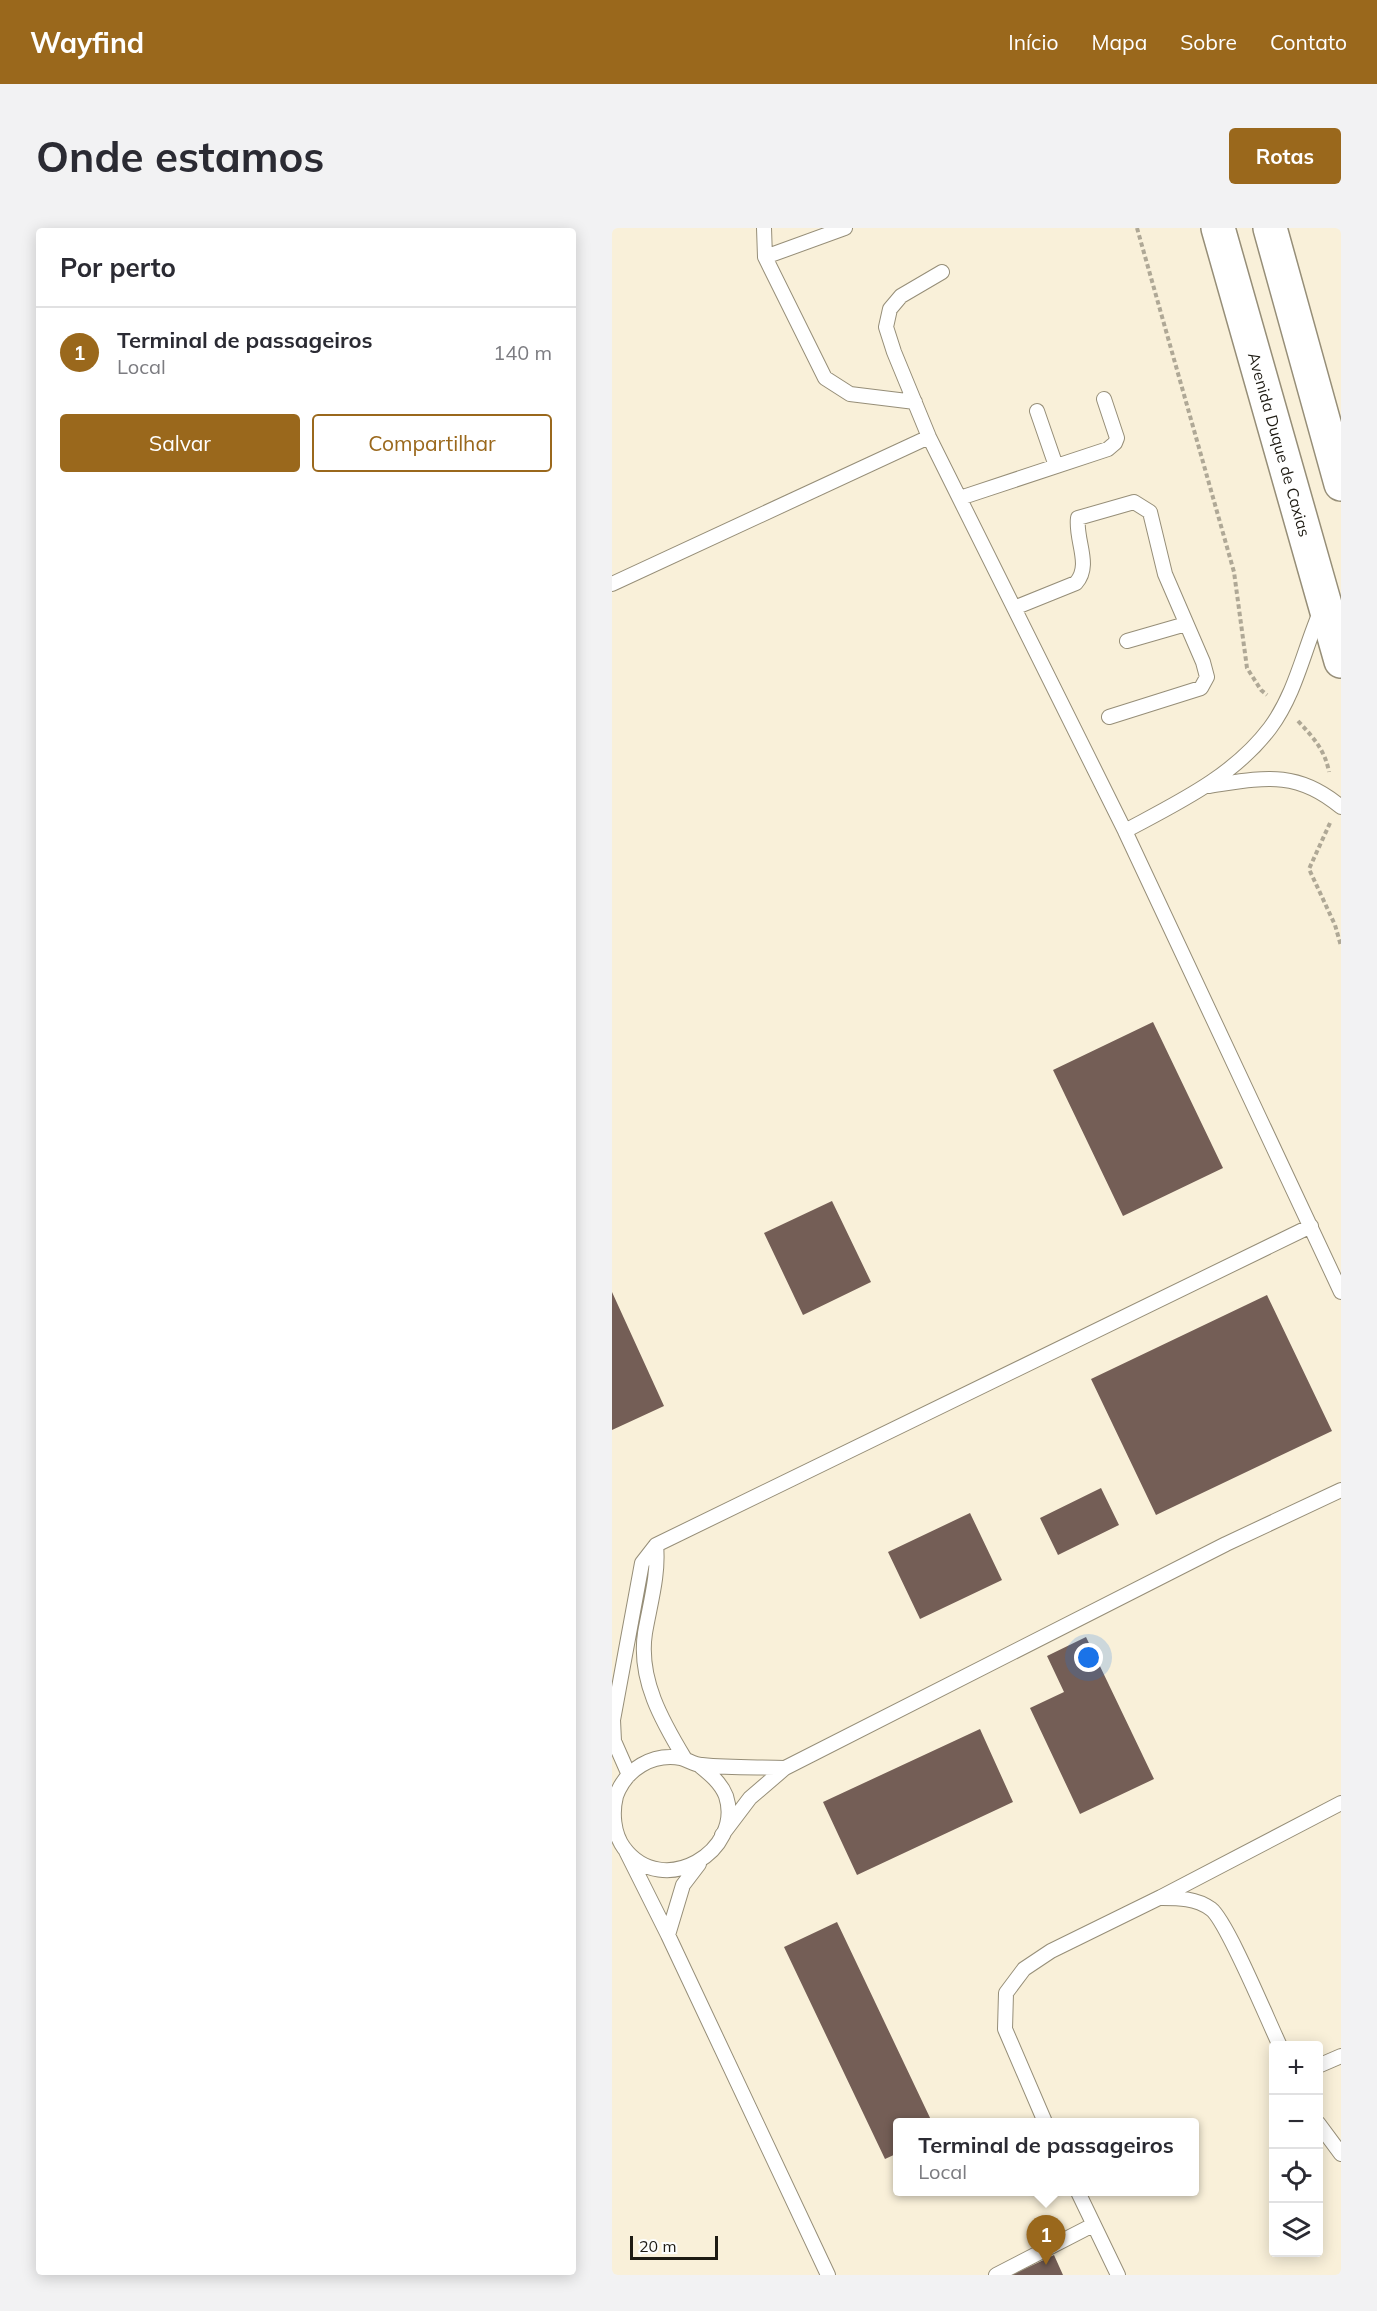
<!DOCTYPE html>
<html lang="pt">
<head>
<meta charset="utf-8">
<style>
	body { margin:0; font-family:Mulish,sans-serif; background:#f2f2f3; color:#2b2b33 }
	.controls { position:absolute; right:18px; bottom:18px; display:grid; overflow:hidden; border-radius:6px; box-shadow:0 3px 15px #0003 }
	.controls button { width:54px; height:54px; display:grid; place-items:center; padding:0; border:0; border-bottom:2px solid #e1e1e2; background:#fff; color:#2b2b33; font:30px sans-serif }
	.scale { position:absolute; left:18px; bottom:15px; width:88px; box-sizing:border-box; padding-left:6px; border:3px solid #1e1b13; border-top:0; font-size:16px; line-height:21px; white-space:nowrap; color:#1e1b13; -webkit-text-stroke:4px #fdfefd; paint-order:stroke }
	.you { position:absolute; left:477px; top:1430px; width:21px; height:21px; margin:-15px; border:4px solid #fff; border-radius:50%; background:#1a73e8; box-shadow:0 0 0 9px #1a73e833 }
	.badge { display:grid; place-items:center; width:39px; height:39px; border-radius:50%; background:#9a681c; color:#fff; font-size:20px; font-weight:700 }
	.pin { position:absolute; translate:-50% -50px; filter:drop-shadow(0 2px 3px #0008) }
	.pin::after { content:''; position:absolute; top:32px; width:21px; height:18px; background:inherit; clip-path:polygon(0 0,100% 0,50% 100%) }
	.popup { position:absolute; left:281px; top:1890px; width:306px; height:78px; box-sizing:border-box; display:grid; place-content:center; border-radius:6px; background:#fff; filter:drop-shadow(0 2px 4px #0005); font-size:20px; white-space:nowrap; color:#7c7c81 }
	.popup b { font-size:22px; color:#2b2b33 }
	.popup::after { content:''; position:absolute; left:50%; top:100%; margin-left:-12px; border:12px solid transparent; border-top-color:#fff }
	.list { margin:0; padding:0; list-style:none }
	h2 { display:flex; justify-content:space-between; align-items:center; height:78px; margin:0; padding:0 24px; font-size:26px }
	h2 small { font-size:20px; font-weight:400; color:#7c7c81 }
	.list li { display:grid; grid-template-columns:39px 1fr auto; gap:18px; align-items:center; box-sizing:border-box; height:90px; padding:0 24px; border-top:2px solid #e1e1e2 }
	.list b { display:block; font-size:22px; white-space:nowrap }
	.list p { margin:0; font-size:20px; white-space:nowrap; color:#7c7c81 }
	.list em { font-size:20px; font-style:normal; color:#7c7c81 }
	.actions { display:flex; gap:12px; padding:18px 24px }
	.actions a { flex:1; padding:14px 0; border:2px solid #9a681c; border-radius:6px; text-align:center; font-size:21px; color:#9a681c }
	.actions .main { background:#9a681c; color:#fff }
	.icon { flex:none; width:33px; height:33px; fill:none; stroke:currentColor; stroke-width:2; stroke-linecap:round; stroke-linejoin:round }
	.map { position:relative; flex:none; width:729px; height:2047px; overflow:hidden; border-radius:6px }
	header { display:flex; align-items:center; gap:36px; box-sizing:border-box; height:84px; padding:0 30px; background:#9a681c; color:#fff }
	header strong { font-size:28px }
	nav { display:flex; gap:33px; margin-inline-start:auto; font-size:21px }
	.intro { display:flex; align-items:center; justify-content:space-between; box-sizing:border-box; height:144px; padding:0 36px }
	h1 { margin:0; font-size:42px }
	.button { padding:15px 27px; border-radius:6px; background:#9a681c; color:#fff; font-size:21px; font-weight:700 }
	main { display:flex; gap:36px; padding:0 36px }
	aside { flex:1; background:#fff; border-radius:6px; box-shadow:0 3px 15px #0003 }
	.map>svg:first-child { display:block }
</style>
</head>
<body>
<header>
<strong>Wayfind</strong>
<nav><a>Início</a><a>Mapa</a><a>Sobre</a><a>Contato</a></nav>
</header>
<div class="intro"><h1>Onde estamos</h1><a class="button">Rotas</a></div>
<main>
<aside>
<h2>Por perto<small></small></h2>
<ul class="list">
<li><span class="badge">1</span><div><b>Terminal de passageiros</b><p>Local</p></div><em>140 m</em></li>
</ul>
<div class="actions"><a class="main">Salvar</a><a>Compartilhar</a></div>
</aside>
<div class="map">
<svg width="729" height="2047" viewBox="0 0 729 2047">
	<rect width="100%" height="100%" fill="#f9f0d9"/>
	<path fill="#745e56" d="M 541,794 L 611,940 L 511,988 L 441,842 Z
		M 220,973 L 259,1054 L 191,1087 L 152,1005 Z
		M 0,1064 L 52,1178 L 0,1202 Z
		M 655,1067 L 720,1203 L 544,1287 L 479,1151 Z
		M 489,1260 L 507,1297 L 446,1327 L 428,1290 Z
		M 358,1285 L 390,1352 L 308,1391 L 276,1324 Z
		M 474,1409 L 542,1551 L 468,1586 L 418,1480 L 452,1464 L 435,1428 Z
		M 368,1501 L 401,1574 L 245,1647 L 211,1574 Z
		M 225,1694 L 320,1894 L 286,1894 L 286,1925 L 273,1931 L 172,1719 Z
		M 442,2027 L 451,2047 L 400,2047 Z"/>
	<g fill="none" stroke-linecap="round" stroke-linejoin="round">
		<defs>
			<path id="lane" d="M 152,0 L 153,29 L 213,150 L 238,166 L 303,174
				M 153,29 L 233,0
				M 330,44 L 289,68 L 278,81 L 274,99 L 282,124 L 317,209 L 513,603 L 729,1064
				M 425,183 L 444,238
				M 348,270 L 496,221 L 503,215 L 505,210 L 492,171
				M 0,356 L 317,209
				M 402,380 L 464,355 C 480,337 463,312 466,290 L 522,274 L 538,284 L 553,346 L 591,434 L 595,449 L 589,460 L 497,489
				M 515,413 L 574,396
				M 597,558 C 650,550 684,541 729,579
				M 513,603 C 565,575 621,549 658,500 C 684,465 692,421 709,382
				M 44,1317 C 47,1346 38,1376 33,1405 C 26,1451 50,1493 73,1531
				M 87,1537 C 98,1546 109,1555 114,1568 C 132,1623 51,1672 12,1620 C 1,1605 0,1584 4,1568 C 14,1541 40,1525 69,1530 C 76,1532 83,1537 90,1537 C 118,1540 145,1539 173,1540
				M 17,1547 L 2,1513 L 1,1492 L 30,1335 L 44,1317 L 699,998
				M 110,1607 L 138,1570 L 173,1540 L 614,1316 L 729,1262
				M 13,1621 L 56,1707 L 216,2047
				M 550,1670 C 566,1670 584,1670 599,1681 C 615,1693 656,1793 668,1818
				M 56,1707 L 71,1657 L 87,1636
				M 706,1838 L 729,1828
				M 433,1894 L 393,1801 L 394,1765 L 412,1741 L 439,1723 L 549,1669 L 729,1575
				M 706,1895 L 729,1926
				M 466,1964 L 506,2047
				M 384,2047 L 481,1997"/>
			<g id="primary">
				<path id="s1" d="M 606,0 L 729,433"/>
				<path d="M 658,0 L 729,256"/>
			</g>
		</defs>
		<use href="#lane" stroke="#968e78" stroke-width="16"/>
		<use href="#primary" stroke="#968e78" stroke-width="36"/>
		<path stroke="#afa896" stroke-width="4" stroke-dasharray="4.5 3" stroke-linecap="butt" d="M 525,0 L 622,344 L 635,440 L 649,462 L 655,467
			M 686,493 C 701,509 713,522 717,544
			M 718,595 L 697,641 L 723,697 L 729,718"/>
		<use href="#lane" stroke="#fff" stroke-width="14"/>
		<use href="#primary" stroke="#fff" stroke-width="33"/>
	</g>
	<g text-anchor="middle" stroke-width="6" stroke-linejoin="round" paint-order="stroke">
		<g font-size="16" fill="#1e1b13" stroke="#fdfefd">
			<text dy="6" stroke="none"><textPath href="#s1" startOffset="225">Avenida Duque de Caxias</textPath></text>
		</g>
	</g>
</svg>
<div class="controls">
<button>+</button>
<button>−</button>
<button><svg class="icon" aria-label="locate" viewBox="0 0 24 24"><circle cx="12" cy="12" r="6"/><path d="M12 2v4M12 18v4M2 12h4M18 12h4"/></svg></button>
<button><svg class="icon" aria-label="layers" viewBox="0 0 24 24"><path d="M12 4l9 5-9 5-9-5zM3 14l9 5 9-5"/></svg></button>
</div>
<div class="scale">20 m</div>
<div class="you"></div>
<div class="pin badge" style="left:434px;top:2037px">1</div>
<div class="popup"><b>Terminal de passageiros</b>Local</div>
</div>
</main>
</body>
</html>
